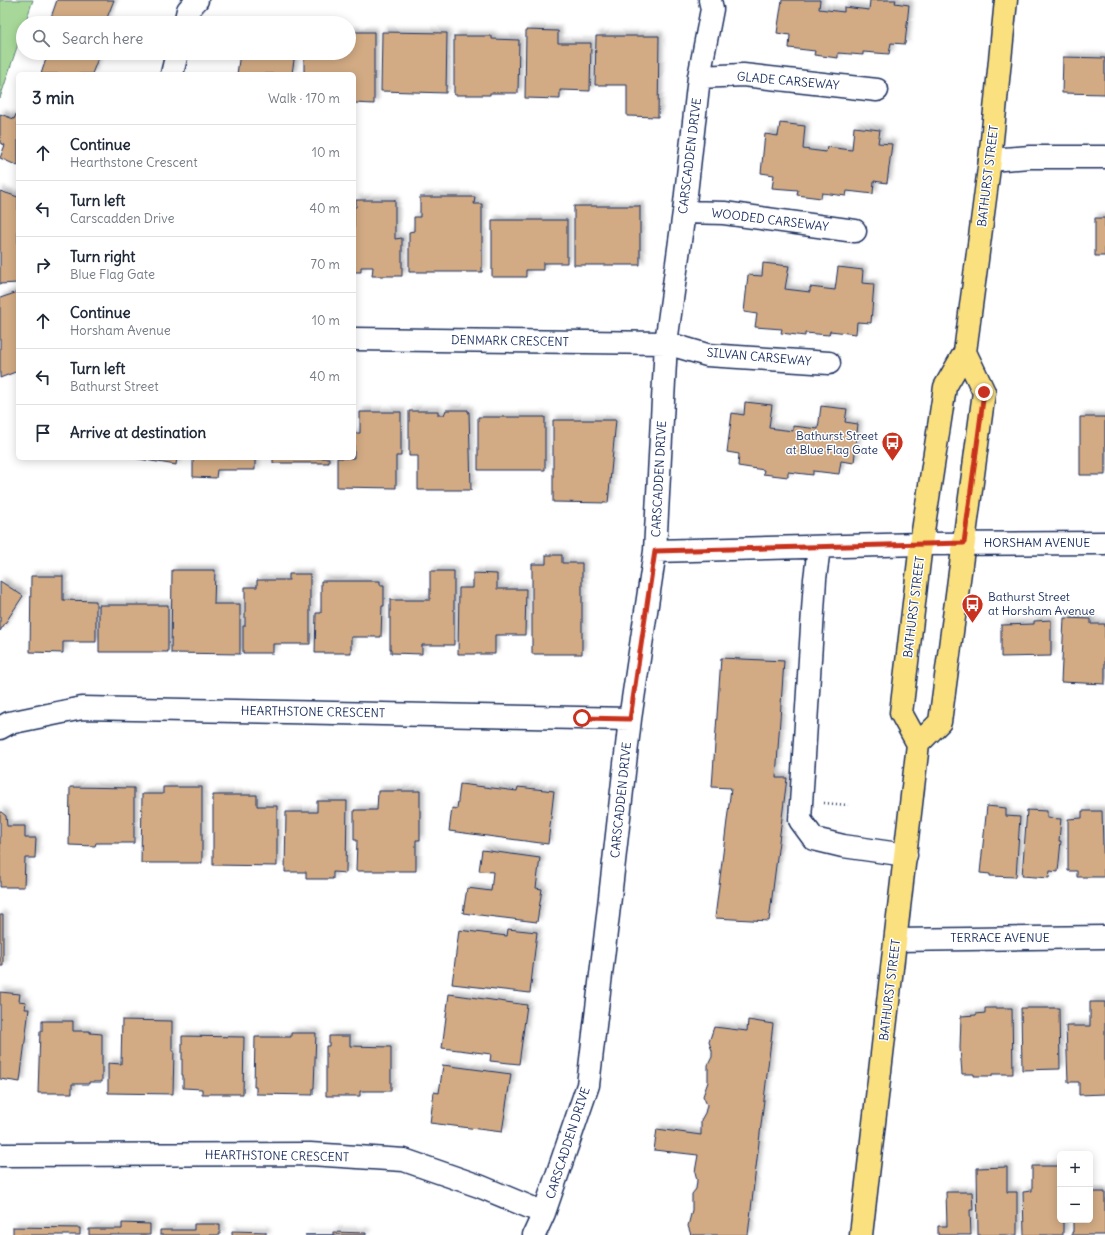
<!DOCTYPE html>
<html lang="en">
<head>
<meta charset="utf-8">
<style>
	body { margin:0; font-family:Delius,sans-serif; background:#f6f6f7; color:#1f2937 }
	.controls { position:absolute; right:12px; bottom:12px; display:grid; overflow:hidden; border-radius:6px; box-shadow:0 2px 10px #0003 }
	.controls button { width:36px; height:36px; display:grid; place-items:center; padding:0; border:0; border-bottom:1px solid #e0e1e3; background:#fff; color:#1f2937; font:20px sans-serif }
	.stop { position:absolute; width:12px; height:12px; margin:-9px; border:3px solid #c8321e; border-radius:50%; background:#fff }
	.stop.end { background:#c8321e; border-color:#fff; box-shadow:0 1px 4px #0008 }
	.list { margin:0; padding:0; list-style:none }
	h2 { display:flex; justify-content:space-between; align-items:center; height:52px; margin:0; padding:0 16px; font-size:17px }
	h2 small { font-size:13px; font-weight:400; color:#747a83 }
	.list li { display:grid; grid-template-columns:26px 1fr auto; gap:12px; align-items:center; box-sizing:border-box; height:56px; padding:0 16px; border-top:1px solid #e0e1e3 }
	.list b { display:block; font-size:15px; white-space:nowrap }
	.list p { margin:0; font-size:13px; white-space:nowrap; color:#747a83 }
	.list em { font-size:13px; font-style:normal; color:#747a83 }
	.icon { flex:none; width:22px; height:22px; fill:none; stroke:currentColor; stroke-width:2; stroke-linecap:round; stroke-linejoin:round }
	.map { position:relative; flex:none; width:1105px; height:1235px; overflow:hidden }
	.search { position:absolute; background:#fff; box-shadow:0 2px 10px #0003; left:16px; top:16px; width:340px; height:44px; display:flex; align-items:center; gap:10px; box-sizing:border-box; padding:0 14px; border-radius:22px; color:#747a83; font-size:15px }
	.panel { position:absolute; background:#fff; box-shadow:0 2px 10px #0003; left:16px; top:72px; width:340px; height:388px; border-radius:6px }
	.map>svg:first-child { display:block }
</style>
</head>
<body>
<div class="map">
<svg width="1105" height="1235" viewBox="0 0 1105 1235">
	<defs>
		<filter id="shadow"><feDropShadow dx="3.5" dy="-3.5" stdDeviation="2" flood-color="#0004"/></filter>
	</defs>
	<rect width="100%" height="100%" fill="#fff"/>
	<filter id="ink" filterUnits="userSpaceOnUse"><feTurbulence type="fractalNoise" baseFrequency=".025" numOctaves="2"/><feDisplacementMap in="SourceGraphic" scale="8" xChannelSelector="R" yChannelSelector="G"/><feConvolveMatrix kernelMatrix="1 2 1 2 8 2 1 2 1" color-interpolation-filters="sRGB"/></filter>
	<g filter="url(#ink)">
		<path fill="#a7d899" stroke="#61847c" d="M 0,0 L 33,0 L 25,23 L 23,23 L 23,29 L 0,98 Z"/>
		<path fill="#d2ab84" stroke="#1b2f5e" filter="url(#shadow)" d="M 57,0 L 114,0 L 105,23 L 49,23 Z
			M 782,0 L 820,0 L 819,9 L 844,12 L 844,7 L 869,10 L 870,0 L 896,0 L 895,3 L 909,5 L 905,44 L 891,43 L 889,54 L 863,52 L 863,55 L 838,53 L 838,58 L 814,55 L 815,51 L 789,48 L 790,35 L 777,33 Z
			M 526,30 L 558,31 L 558,43 L 591,43 L 590,91 L 560,90 L 560,99 L 525,98 Z
			M 349,32 L 374,32 L 374,104 L 354,103 L 354,74 L 304,74 L 304,53 L 349,53 Z
			M 382,32 L 447,33 L 446,93 L 381,91 Z
			M 454,36 L 492,36 L 492,39 L 519,40 L 518,93 L 490,93 L 490,95 L 454,95 Z
			M 596,36 L 659,36 L 658,117 L 627,116 L 627,85 L 595,85 Z
			M 48,53 L 100,53 L 92,74 L 41,74 Z
			M 240,53 L 295,53 L 292,74 L 237,74 Z
			M 1063,57 L 1105,58 L 1105,94 L 1062,93 Z
			M 18,110 L 18,166 L 0,158 L 5,145 L 0,143 L 0,114 L 14,119 Z
			M 780,123 L 805,126 L 803,149 L 826,152 L 827,147 L 852,150 L 854,127 L 880,130 L 878,143 L 892,144 L 887,183 L 874,181 L 873,194 L 847,191 L 846,196 L 822,193 L 821,198 L 797,195 L 798,190 L 772,188 L 774,175 L 761,173 L 765,134 L 778,136 Z
			M 0,191 L 18,197 L 18,283 L 0,284 Z
			M 420,197 L 475,197 L 474,204 L 482,204 L 482,272 L 409,272 L 409,232 L 414,231 L 414,217 L 420,217 Z
			M 356,200 L 395,200 L 395,239 L 402,238 L 402,276 L 372,276 L 373,267 L 361,267 L 361,272 L 354,272 L 354,207 L 356,207 Z
			M 574,206 L 640,206 L 640,265 L 574,265 Z
			M 1095,218 L 1105,218 L 1105,256 L 1095,256 Z
			M 492,220 L 567,220 L 567,263 L 543,263 L 543,270 L 526,270 L 526,277 L 492,277 Z
			M 763,263 L 789,266 L 785,289 L 810,292 L 810,287 L 835,290 L 838,267 L 863,270 L 862,283 L 874,284 L 871,323 L 857,322 L 856,334 L 830,331 L 829,335 L 805,333 L 805,336 L 781,333 L 782,329 L 755,327 L 757,314 L 744,312 L 748,275 L 762,276 Z
			M 18,292 L 18,371 L 0,378 L 0,298 Z
			M 745,402 L 772,405 L 769,428 L 793,431 L 793,426 L 818,429 L 821,406 L 847,409 L 845,422 L 858,424 L 854,463 L 841,461 L 839,474 L 813,471 L 813,475 L 788,472 L 788,477 L 763,474 L 764,470 L 738,466 L 739,454 L 727,452 L 732,413 L 744,415 Z
			M 446,410 L 468,410 L 468,412 L 469,412 L 471,490 L 418,490 L 418,456 L 409,456 L 409,411 L 438,411 L 438,415 L 444,415 Z
			M 360,412 L 401,412 L 401,456 L 396,456 L 396,488 L 337,487 L 337,458 L 354,458 L 354,433 L 360,433 Z
			M 478,417 L 545,417 L 545,470 L 478,470 Z
			M 1080,417 L 1105,417 L 1105,475 L 1080,475 Z
			M 553,420 L 616,420 L 608,503 L 553,502 Z
			M 133,458 L 177,458 L 176,465 Z
			M 193,458 L 255,458 L 255,470 L 217,470 L 216,478 L 193,477 Z
			M 273,458 L 329,458 L 329,463 L 273,463 Z
			M 546,555 L 562,555 L 562,563 L 582,563 L 582,654 L 532,654 L 532,564 L 546,564 Z
			M 172,570 L 215,570 L 214,604 L 240,604 L 240,654 L 171,653 Z
			M 430,571 L 454,571 L 454,645 L 422,645 L 422,654 L 391,653 L 391,649 L 390,649 L 390,600 L 430,600 Z
			M 473,573 L 497,574 L 497,589 L 526,589 L 525,635 L 495,635 L 495,654 L 458,654 L 459,588 L 473,588 Z
			M 289,574 L 310,574 L 310,644 L 273,644 L 273,653 L 243,653 L 243,626 L 245,626 L 245,587 L 257,587 L 257,580 L 289,580 Z
			M 31,576 L 63,576 L 63,600 L 96,601 L 96,642 L 63,642 L 63,653 L 30,652 Z
			M 0,581 L 23,596 L 0,631 Z
			M 321,581 L 380,581 L 380,585 L 384,585 L 384,606 L 382,606 L 381,637 L 351,637 L 351,653 L 315,653 L 316,613 L 321,613 Z
			M 99,605 L 168,605 L 168,652 L 99,652 Z
			M 1064,618 L 1091,619 L 1091,624 L 1105,624 L 1105,684 L 1061,682 Z
			M 1051,620 L 1051,656 L 1001,657 L 1001,625 L 1034,624 L 1034,621 Z
			M 721,658 L 784,661 L 776,778 L 787,778 L 769,921 L 715,918 L 731,788 L 712,787 Z
			M 460,784 L 517,791 L 518,787 L 554,791 L 548,844 L 449,831 L 452,808 L 457,809 Z
			M 70,787 L 134,788 L 134,843 L 96,843 L 95,846 L 69,845 Z
			M 163,787 L 202,787 L 202,863 L 141,863 L 142,794 L 163,794 Z
			M 378,791 L 420,791 L 420,840 L 416,840 L 416,871 L 356,871 L 357,840 L 354,840 L 354,810 L 377,810 Z
			M 213,795 L 257,795 L 257,806 L 277,806 L 277,866 L 213,865 Z
			M 317,801 L 347,801 L 346,873 L 333,872 L 333,879 L 306,879 L 306,872 L 285,872 L 286,812 L 317,812 Z
			M 987,806 L 1006,808 L 1006,816 L 1020,817 L 1016,877 L 990,876 L 990,874 L 980,873 Z
			M 1027,810 L 1047,811 L 1047,818 L 1061,819 L 1059,841 L 1061,841 L 1058,872 L 1050,871 L 1049,878 L 1022,876 Z
			M 0,811 L 6,816 L 7,826 L 25,826 L 25,838 L 36,838 L 35,858 L 25,858 L 24,887 L 0,887 Z
			M 1082,811 L 1102,811 L 1104,877 L 1077,877 L 1077,871 L 1068,871 L 1068,819 L 1082,818 Z
			M 482,850 L 540,858 L 536,888 L 542,889 L 537,922 L 463,913 L 467,888 L 491,891 L 493,872 L 479,871 Z
			M 0,915 L 3,915 L 3,966 L 0,966 Z
			M 508,929 L 537,932 L 530,993 L 452,984 L 459,930 L 507,936 Z
			M 0,992 L 20,994 L 19,1001 L 26,1002 L 25,1009 L 29,1009 L 20,1082 L 0,1079 Z
			M 449,994 L 527,1005 L 519,1064 L 490,1061 L 491,1054 L 442,1048 Z
			M 1090,1002 L 1105,1002 L 1105,1094 L 1079,1095 L 1079,1082 L 1068,1082 L 1066,1026 L 1090,1026 Z
			M 985,1008 L 1012,1008 L 1013,1074 L 992,1074 L 992,1076 L 974,1076 L 974,1074 L 962,1074 L 960,1048 L 961,1016 L 976,1015 L 976,1014 L 985,1013 Z
			M 1021,1008 L 1059,1008 L 1060,1069 L 1022,1070 Z
			M 122,1020 L 172,1021 L 172,1051 L 174,1051 L 173,1094 L 108,1093 L 108,1063 L 121,1064 Z
			M 748,1020 L 773,1024 L 748,1235 L 691,1235 L 688,1226 L 692,1210 L 692,1194 L 696,1189 L 697,1180 L 695,1172 L 698,1155 L 654,1150 L 657,1129 L 701,1135 L 701,1120 L 705,1113 L 707,1105 L 703,1096 L 708,1082 L 708,1065 L 712,1057 L 712,1051 L 709,1042 L 714,1027 L 747,1031 Z
			M 42,1021 L 73,1021 L 73,1031 L 90,1031 L 90,1033 L 102,1034 L 102,1082 L 89,1082 L 89,1084 L 72,1084 L 72,1093 L 38,1093 L 40,1031 L 42,1031 Z
			M 291,1033 L 316,1033 L 314,1088 L 313,1088 L 313,1095 L 256,1094 L 256,1087 L 254,1087 L 255,1037 L 291,1037 Z
			M 182,1036 L 244,1037 L 243,1094 L 202,1094 L 202,1089 L 183,1088 L 183,1075 L 182,1075 Z
			M 329,1036 L 350,1036 L 350,1046 L 391,1047 L 391,1091 L 360,1091 L 360,1096 L 326,1096 L 326,1046 L 329,1046 Z
			M 443,1065 L 511,1074 L 502,1132 L 430,1123 L 434,1092 L 439,1093 Z
			M 1032,1166 L 1060,1166 L 1060,1220 L 1063,1220 L 1063,1235 L 1024,1235 L 1023,1192 L 1032,1191 Z
			M 1007,1167 L 1007,1192 L 1017,1192 L 1017,1235 L 978,1235 L 977,1168 Z
			M 946,1192 L 972,1192 L 973,1210 L 970,1210 L 971,1235 L 938,1235 L 938,1226 L 947,1226 Z
			M 1090,1192 L 1105,1192 L 1105,1235 L 1072,1235 L 1072,1232 L 1073,1232 L 1073,1220 L 1090,1220 Z
			M 122,1223 L 150,1224 L 150,1235 L 89,1235 L 89,1229 L 122,1229 Z
			M 194,1224 L 220,1224 L 220,1235 L 160,1235 L 160,1230 L 194,1230 Z
			M 13,1227 L 80,1228 L 80,1235 L 13,1235 Z
			M 232,1231 L 266,1232 L 266,1235 L 232,1235 Z
			M 333,1232 L 366,1233 L 366,1235 L 305,1235 L 333,1235 Z"/>
		<g fill="none" stroke-linecap="round" stroke-linejoin="round">
			<defs>
				<path id="minor" d="M 185,23 L 188,10 L 197,0
					M 172,74 L 177,53
					M 699,77 L 743,75 L 877,90
					M 990,160 L 1030,157 L 1105,157
					M 684,212 L 724,213 L 855,231
					M 354,339 L 666,343 L 707,355 L 829,363
					M 819,547 L 815,579 L 800,820 L 814,839 L 843,846 L 906,855
					M 655,551 L 921,544 L 1105,543
					M 0,728 L 9,723 L 82,708 L 630,719
					M 896,940 L 1105,937
					M 0,1155 L 310,1154 L 404,1160 L 479,1186 L 544,1213
					M 534,1235 L 544,1213 L 588,1085 L 608,915 L 630,719 L 655,551 L 666,343 L 684,212 L 699,77 L 712,9 L 710,0"/>
				<path id="major" d="M 918,744 L 940,722 L 984,392 L 965,352
					M 861,1235 L 918,744 L 901,713 L 921,544 L 945,387 L 965,352 L 990,160 L 1006,0"/>
			</defs>
			<use href="#minor" stroke="#1b2f5e" stroke-width="25"/>
			<use href="#major" stroke="#1b2f5e" stroke-width="25"/>
			<path stroke="#1b2f5e" stroke-width="2.5" stroke-dasharray="1 3" stroke-linecap="butt" d="M 824,803 L 848,805"/>
			<use href="#minor" stroke="#fff" stroke-width="22"/>
			<use href="#major" stroke="#fbe080" stroke-width="22"/>
		</g>
	</g>
	<g fill="none" stroke-linecap="round" stroke-linejoin="round" filter="url(#ink)">
		<path stroke="#c8321e" stroke-width="5" d="M 582,718 L 630,719 L 655,551 L 964,543 L 984,392"/>
	</g>
	<defs>
		<symbol id="bus-pin" viewBox="-11 -11 22 30"><path d="M0 17L-7.5 6A9.5 9.5 0 1 1 7.5 6Z" fill="#c8321e" stroke="#fff"/><path d="M-5-6H5V4H4V6H2V4H-2V6H-4V4H-5ZM-3.5-4V0h7V-4ZM-3.5 1.2v1.5H-2V1.2ZM2 1.2v1.5H3.5V1.2Z" fill="#fff"/></symbol>
	</defs>
	<g fill-rule="evenodd">
		<use href="#bus-pin" x="880" y="430" width="25" height="34"/>
		<use href="#bus-pin" x="960" y="592" width="25" height="34"/>
	</g>
	<g text-anchor="middle" stroke-width="3" stroke-linejoin="round" paint-order="stroke">
		<g font-size="12" fill="#1b2f5e" stroke="#fff">
			<text transform="translate(788 81) rotate(5)" y="4">GLADE CARSEWAY</text>
			<text transform="translate(690 156) rotate(-83)" y="4">CARSCADDEN DRIVE</text>
			<text transform="translate(988 176) rotate(-83)" y="4">BATHURST STREET</text>
			<text transform="translate(770 220) rotate(7)" y="4">WOODED CARSEWAY</text>
			<text transform="translate(510 341) rotate(1)" y="4">DENMARK CRESCENT</text>
			<text transform="translate(759 357) rotate(5)" y="4">SILVAN CARSEWAY</text>
			<text transform="translate(659 479) rotate(-87)" y="4">CARSCADDEN DRIVE</text>
			<text x="1037" y="547">HORSHAM AVENUE</text>
			<text transform="translate(914 607) rotate(-83)" y="4">BATHURST STREET</text>
			<text transform="translate(313 712) rotate(1)" y="4">HEARTHSTONE CRESCENT</text>
			<text transform="translate(621 800) rotate(-84)" y="4">CARSCADDEN DRIVE</text>
			<text x="1000" y="942">TERRACE AVENUE</text>
			<text transform="translate(890 990) rotate(-83)" y="4">BATHURST STREET</text>
			<text transform="translate(568 1143) rotate(-72)" y="4">CARSCADDEN DRIVE</text>
			<text transform="translate(277 1156) rotate(1)" y="4">HEARTHSTONE CRESCENT</text>
		</g>
		<g font-size="12" fill="#1b2f5e" stroke="#fff" text-anchor="end">
			<text x="878" y="440">Bathurst Street<tspan x="878" dy="14">at Blue Flag Gate</tspan></text>
			<text x="988" y="601" text-anchor="start">Bathurst Street<tspan x="988" dy="14">at Horsham Avenue</tspan></text>
		</g>
	</g>
</svg>
<div class="controls">
<button>+</button>
<button>−</button>
</div>
<div class="stop" style="left:582px;top:718px"></div>
<div class="stop end" style="left:984px;top:392px"></div>
<div class="search"><svg class="icon" aria-label="search" viewBox="0 0 24 24"><circle cx="10" cy="10" r="6"/><path d="M15 15l6 6"/></svg>Search here</div>
<section class="panel">
<h2>3 min<small>Walk · 170 m</small></h2>
<ul class="list">
<li><svg class="icon" aria-label="ahead" viewBox="0 0 24 24"><path d="M12 20V5M6 11l6-6 6 6"/></svg><div><b>Continue</b><p>Hearthstone Crescent</p></div><em>10 m</em></li>
<li><svg class="icon" aria-label="left" viewBox="0 0 24 24"><path d="M17 20v-9H6M10 6l-5 5 5 5"/></svg><div><b>Turn left</b><p>Carscadden Drive</p></div><em>40 m</em></li>
<li><svg class="icon" aria-label="right" viewBox="0 0 24 24"><path d="M7 20v-9h11M14 6l5 5-5 5"/></svg><div><b>Turn right</b><p>Blue Flag Gate</p></div><em>70 m</em></li>
<li><svg class="icon" aria-label="ahead" viewBox="0 0 24 24"><path d="M12 20V5M6 11l6-6 6 6"/></svg><div><b>Continue</b><p>Horsham Avenue</p></div><em>10 m</em></li>
<li><svg class="icon" aria-label="left" viewBox="0 0 24 24"><path d="M17 20v-9H6M10 6l-5 5 5 5"/></svg><div><b>Turn left</b><p>Bathurst Street</p></div><em>40 m</em></li>
<li><svg class="icon" aria-label="arrive" viewBox="0 0 24 24"><path d="M6 21V4h12l-3 4 3 4H6"/></svg><div><b>Arrive at destination</b></div></li>
</ul>
</section>
</div>
</body>
</html>
